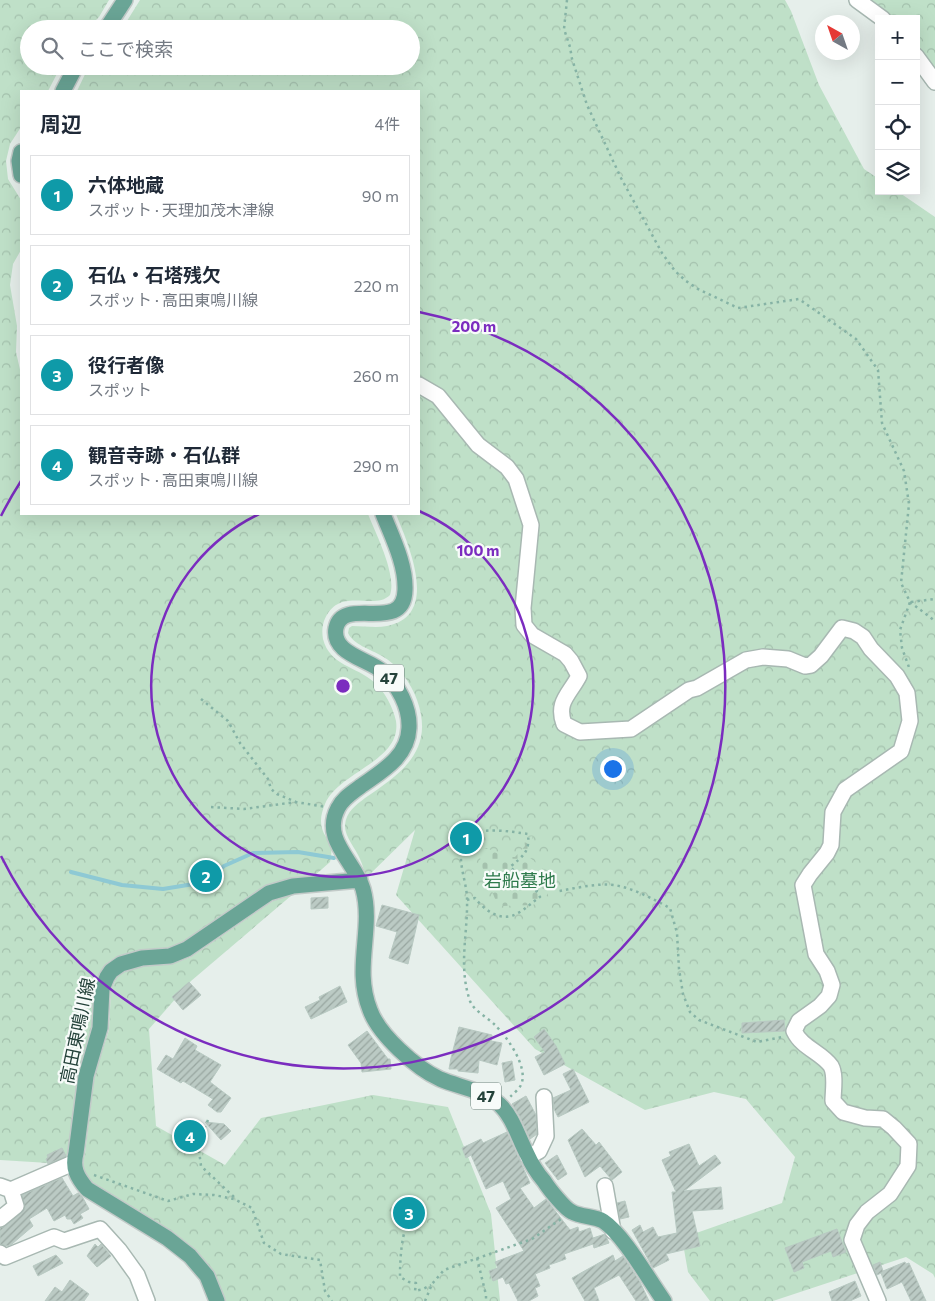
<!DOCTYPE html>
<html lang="ja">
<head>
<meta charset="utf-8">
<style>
	body { margin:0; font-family:Commissioner,"Noto Sans JP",sans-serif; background:#f2f2f3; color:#1f2937 }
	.controls { position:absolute; right:15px; top:15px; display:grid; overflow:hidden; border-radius:0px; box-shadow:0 5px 20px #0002 }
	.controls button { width:45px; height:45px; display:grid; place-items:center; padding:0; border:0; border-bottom:1px solid #e0e1e3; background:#fff; color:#1f2937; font:25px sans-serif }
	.compass { position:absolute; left:815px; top:15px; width:45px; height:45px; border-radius:50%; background:#fff; box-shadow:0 5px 20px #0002; rotate:320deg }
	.you { position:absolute; left:612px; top:768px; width:18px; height:18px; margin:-12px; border:4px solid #fff; border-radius:50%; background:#1a73e8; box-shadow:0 0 0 8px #1a73e833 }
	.badge { display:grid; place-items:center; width:32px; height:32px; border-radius:50%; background:#7c3aed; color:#fff; font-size:16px; font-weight:700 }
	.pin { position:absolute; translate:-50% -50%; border:2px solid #fff; box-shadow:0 1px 5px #0006 }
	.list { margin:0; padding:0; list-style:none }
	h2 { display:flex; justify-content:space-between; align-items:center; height:65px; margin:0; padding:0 20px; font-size:21px }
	h2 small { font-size:16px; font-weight:400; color:#747a83 }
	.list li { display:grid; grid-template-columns:32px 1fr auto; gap:15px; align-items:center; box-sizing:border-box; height:80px; margin:0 10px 10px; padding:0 10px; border:1px solid #e0e1e3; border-radius:0px }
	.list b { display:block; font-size:19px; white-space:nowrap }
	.list p { margin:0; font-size:16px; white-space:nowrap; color:#747a83 }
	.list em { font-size:16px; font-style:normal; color:#747a83 }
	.icon { flex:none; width:28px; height:28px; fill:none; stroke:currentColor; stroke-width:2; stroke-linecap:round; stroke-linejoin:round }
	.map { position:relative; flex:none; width:935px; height:1301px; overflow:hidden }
	.search { position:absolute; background:#fff; box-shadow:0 5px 20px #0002; left:20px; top:20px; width:400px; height:55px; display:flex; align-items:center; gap:12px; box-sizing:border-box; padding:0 18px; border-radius:28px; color:#747a83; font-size:19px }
	.panel { position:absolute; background:#fff; box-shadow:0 5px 20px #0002; left:20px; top:90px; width:400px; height:425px; border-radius:0px }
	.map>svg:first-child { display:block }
</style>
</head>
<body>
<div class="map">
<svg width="935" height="1301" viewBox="0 0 935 1301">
	<defs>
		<pattern id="forest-crowns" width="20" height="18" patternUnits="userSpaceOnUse" patternTransform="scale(1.25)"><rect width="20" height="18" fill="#bfe0c8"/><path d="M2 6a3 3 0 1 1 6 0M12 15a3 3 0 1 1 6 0" fill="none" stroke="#a4c1ad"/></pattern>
		<pattern id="cemetery-stones" width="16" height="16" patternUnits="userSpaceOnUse" patternTransform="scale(1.25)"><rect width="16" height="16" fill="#bfe0c8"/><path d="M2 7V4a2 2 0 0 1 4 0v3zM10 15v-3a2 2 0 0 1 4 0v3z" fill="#a4c1ad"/></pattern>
		<pattern id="building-hatch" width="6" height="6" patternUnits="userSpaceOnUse" patternTransform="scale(1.25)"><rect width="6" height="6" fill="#bbcac4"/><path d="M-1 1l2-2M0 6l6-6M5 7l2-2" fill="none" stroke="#98a6a0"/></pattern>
	</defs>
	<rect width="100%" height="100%" fill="#e6efeb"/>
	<path fill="url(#forest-crowns)" d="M 0,0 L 109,0 L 99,17 L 87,29 L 29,29 L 29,66 L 61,66 L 48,91 L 21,91 L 21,127 L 10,144 L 6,161 L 8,179 L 21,200 L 21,250 L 13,264 L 10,285 L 17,326 L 16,352 L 21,374 L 21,514 L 368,514 C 376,534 397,575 390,595 C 373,612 339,584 324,621 C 322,627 322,633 323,639 C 330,666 356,666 374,682 C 385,692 393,707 396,721 C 402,761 338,772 325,804 C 320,816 319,826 326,837 C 327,840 330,844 331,847 C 332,851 331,858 330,862 L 313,877 L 292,878 L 266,887 L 184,942 C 179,944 174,947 169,948 C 150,953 128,948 110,961 C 88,978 98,1006 92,1029 C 88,1045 80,1061 78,1077 C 74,1106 73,1136 65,1164 L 0,1160 Z
		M 140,0 L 785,0 L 791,11 L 819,85 L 864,169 L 879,179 L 879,191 L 897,191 L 935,217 L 935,1278 L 933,1274 L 906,1257 L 773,1301 L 710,1301 L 688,1272 L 682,1238 L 782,1203 L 795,1157 L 746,1099 L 714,1092 L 645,1110 L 535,1049 L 396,895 L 415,830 L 366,878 C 364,872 363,865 360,859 C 356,849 344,836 345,825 C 346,812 356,805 365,798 C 402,773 435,750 417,700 C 411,683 398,665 382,656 C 370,649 354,645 348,633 L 349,628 L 352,626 C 364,626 376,628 387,626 C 441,616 408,544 396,514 L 419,514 L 419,91 L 77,91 L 89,66 L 411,66 L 411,29 L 122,29 Z
		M 868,0 L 935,0 L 935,73 L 916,47 L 916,19 L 891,19 Z
		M 292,895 L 191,981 L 149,1029 L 156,1126 L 225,1165 L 261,1118 L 373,1095 L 448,1107 L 491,1214 L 500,1301 L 226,1301 L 214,1272 L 196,1250 L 172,1231 L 92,1182 C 84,1172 81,1167 85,1154 L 94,1077 L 109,1030 L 111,990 L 117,977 L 124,972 L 143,966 L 172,964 L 191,957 L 273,901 Z"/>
	<path fill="url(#cemetery-stones)" d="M 533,836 L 532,853 L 529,857 L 549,874 L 547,895 L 533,905 L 498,906 L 480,862 L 481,850 L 487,848 L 505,857 L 515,857 L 525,846 L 524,838 Z"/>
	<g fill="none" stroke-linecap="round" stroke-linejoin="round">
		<path stroke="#8ec9d4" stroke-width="4" d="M 71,872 L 122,885 L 163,889 L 206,882 L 224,866 L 253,853 L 298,852 L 334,858"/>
	</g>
	<path fill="url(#building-hatch)" stroke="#b8c9c2" d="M 328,897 L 328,908 L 311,909 L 311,898 Z
		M 382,905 L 419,915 L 408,964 L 389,958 L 397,932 L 376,926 Z
		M 189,982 L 201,995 L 183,1010 L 172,997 Z
		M 340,986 L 347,1002 L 311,1019 L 305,1007 L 320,1000 L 319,997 Z
		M 784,1020 L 785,1031 L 742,1033 L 742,1023 Z
		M 459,1027 L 492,1035 L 491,1041 L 502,1043 L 497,1065 L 479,1060 L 478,1073 L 458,1071 L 458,1069 L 449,1069 L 451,1058 Z
		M 544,1029 L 556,1046 L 565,1064 L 544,1075 L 535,1057 L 545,1052 L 534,1037 Z
		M 367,1031 L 388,1059 L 390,1059 L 391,1069 L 362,1072 L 361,1063 L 348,1045 Z
		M 185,1038 L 197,1046 L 195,1050 L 221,1065 L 210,1082 L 231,1098 L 221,1112 L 217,1112 L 208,1105 L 213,1099 L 183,1081 L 181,1083 L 157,1069 L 166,1055 L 173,1059 Z
		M 512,1061 L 515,1080 L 505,1082 L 502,1063 Z
		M 573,1069 L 589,1102 L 558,1117 L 554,1109 L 553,1098 L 571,1090 L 563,1074 Z
		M 526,1096 L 536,1115 L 537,1134 L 530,1139 L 520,1117 L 512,1104 Z
		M 181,1120 L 194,1121 L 193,1138 L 179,1137 Z
		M 205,1122 L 224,1124 L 231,1131 L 221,1140 Z
		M 582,1129 L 596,1145 L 599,1142 L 622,1172 L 612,1180 L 600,1166 L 585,1177 L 568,1140 Z
		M 507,1132 L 530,1183 L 520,1188 L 534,1208 L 546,1199 L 570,1230 L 578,1227 L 579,1232 L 590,1228 L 593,1238 L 605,1234 L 609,1243 L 594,1248 L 593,1244 L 564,1254 L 566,1259 L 549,1265 L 550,1268 L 535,1274 L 540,1286 L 535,1288 L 538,1296 L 529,1301 L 518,1301 L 509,1283 L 506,1284 L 503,1277 L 493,1281 L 489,1271 L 498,1268 L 495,1262 L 524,1251 L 496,1208 L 511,1199 L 503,1181 L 486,1189 L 471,1155 L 466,1158 L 462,1148 L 481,1139 L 483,1143 Z
		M 689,1144 L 699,1166 L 715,1155 L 721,1163 L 684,1191 L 721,1187 L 723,1209 L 692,1211 L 700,1246 L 666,1254 L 669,1260 L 653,1268 L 632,1230 L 640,1225 L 643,1232 L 653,1227 L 658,1237 L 677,1233 L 672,1192 L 676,1192 L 662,1160 L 671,1156 L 669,1152 Z
		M 62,1148 L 66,1156 L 48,1164 L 46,1159 L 48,1157 L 47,1155 Z
		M 557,1155 L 567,1174 L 558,1180 L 545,1163 Z
		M 62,1178 L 73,1196 L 78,1193 L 83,1198 L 89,1209 L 80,1214 L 83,1218 L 74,1224 L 71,1219 L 67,1219 L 65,1215 L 54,1221 L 47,1208 L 29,1219 L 33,1226 L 12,1244 L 7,1246 L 0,1244 L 0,1228 L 6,1226 L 25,1209 L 22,1195 Z
		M 625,1201 L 629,1217 L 620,1219 L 617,1203 Z
		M 837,1229 L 846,1252 L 833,1257 L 831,1251 L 802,1262 L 804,1268 L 794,1272 L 785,1248 Z
		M 95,1244 L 98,1247 L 101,1244 L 111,1256 L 97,1267 L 87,1256 Z
		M 56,1255 L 63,1263 L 38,1276 L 33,1266 Z
		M 613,1255 L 615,1261 L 623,1256 L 640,1282 L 649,1301 L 636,1301 L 619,1275 L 594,1288 L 599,1301 L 585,1301 L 572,1278 Z
		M 880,1262 L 883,1271 L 905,1262 L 906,1264 L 909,1263 L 926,1301 L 911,1301 L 902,1282 L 887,1289 L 881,1273 L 877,1275 L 873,1265 Z
		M 70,1280 L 89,1294 L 84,1301 L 45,1301 L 55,1287 L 62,1292 Z
		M 855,1281 L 861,1296 L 850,1301 L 832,1301 L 829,1292 Z"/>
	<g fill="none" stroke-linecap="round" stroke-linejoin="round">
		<defs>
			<path id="minor" d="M 857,0 L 883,19
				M 916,56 L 935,82
				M 419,385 L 438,396 L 478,445 L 507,467 L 516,479 L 531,525 L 523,608 L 524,625 L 532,635 L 565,654 L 571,661 L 579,676 C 569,695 556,702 564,724 L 580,732 L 631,729 L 689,690 L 697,688 L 746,660 L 763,657 L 788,659 L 805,666 L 811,665 L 821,656 L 842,628 L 854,631 L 863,637 L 871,649 L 897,676 L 907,693 L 910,721 L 901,751 L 845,790 L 833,812 L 831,845 L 827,853 L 810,874 L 803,885 L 816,954 L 827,971 L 832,985 L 829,996 L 820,1006 L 799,1021 L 794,1031 C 802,1048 821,1052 831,1066 C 836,1075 833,1092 833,1101 L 843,1112 L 865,1118 L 883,1119 L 894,1128 L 909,1144 L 908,1166 L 890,1194 L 867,1212 L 857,1225 L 852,1240 L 878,1301
				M 528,1157 L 539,1151 L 546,1136 L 544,1097
				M 0,1186 L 11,1190 L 73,1163
				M 605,1186 L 613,1231
				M 0,1219 L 16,1206 L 11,1190
				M 0,1253 L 5,1257 L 54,1237 L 64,1241 L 100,1229 L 119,1250 L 137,1275 L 147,1301"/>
			<path id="major" d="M 106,29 L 125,0
				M 63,91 L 76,66
				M 21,152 L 19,161 L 21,175
				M 383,514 C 392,537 406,564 405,590 C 404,635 343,595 336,628 C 331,654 369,659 383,672 C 398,685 410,707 409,728 C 408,757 382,771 361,786 C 352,793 343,798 338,808 C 321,840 355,861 363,889 C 374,929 353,968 370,1010 C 379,1035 416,1068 440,1079 C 459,1087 482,1090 499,1104 C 513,1117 518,1137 527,1154 C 531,1163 537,1173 544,1181 C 549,1189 565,1209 572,1212 C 581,1217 594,1216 603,1221 C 623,1234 649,1280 664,1301
				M 217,1301 L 207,1276 L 190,1256 L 167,1238 L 87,1189 C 77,1177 72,1168 76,1153 L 86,1076 L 100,1028 L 102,989 L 107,977 L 111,971 L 121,964 L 142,958 L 170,956 L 187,949 L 269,893 L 293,886 L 360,880"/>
		</defs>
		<use href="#minor" stroke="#a8b8b2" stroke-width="18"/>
		<use href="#major" stroke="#c2cac8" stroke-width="18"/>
		<path stroke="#86b3a5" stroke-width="2.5" stroke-dasharray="2.5 4" stroke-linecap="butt" d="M 567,0 L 564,29 L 570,47 L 572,59 L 587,105 L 621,178 L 662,253 L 675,271 L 686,281 L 698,289 L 738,308 L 799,299 L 856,339 L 878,370 L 882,423 L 904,471 L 909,504 L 901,583 L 910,602 L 900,630 L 902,648 L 910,670
			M 910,602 L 935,621
			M 911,602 L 935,599
			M 201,699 L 228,721 L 240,743 L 268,779 L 271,789 L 277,794 L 296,802
			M 211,807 L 244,809 L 296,802 L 326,807
			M 536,891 L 546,880 L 559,891 C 577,888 596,883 614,885 C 633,888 653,899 670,908 L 677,933 L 679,969 L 683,994 L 690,1012 L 699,1020 L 757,1042 L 782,1037
			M 467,900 L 475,898 C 485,911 502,923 518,913 C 526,909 532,902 540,897 L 535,889 L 510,867 C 523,856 530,852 528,834 C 513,832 476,825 466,839 C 454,856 467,880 467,899 C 468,934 458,966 470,1001 C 474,1011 487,1017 495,1025 C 507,1037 529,1067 521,1085 C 519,1089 513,1094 510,1097
			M 73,1026 L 73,1067
			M 208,1120 L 198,1143 L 201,1166 L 235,1198
			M 94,1175 L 168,1201 L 193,1194 L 214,1195 L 234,1199 L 252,1208 L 264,1243 L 281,1254 L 320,1260 L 325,1291 L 332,1301
			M 412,1217 C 401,1227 400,1262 400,1277 L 409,1282 L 416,1283 L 415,1291 L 423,1289 L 431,1285
			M 477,1258 L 486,1295 L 486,1301
			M 425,1301 L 432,1284 L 444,1270 L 532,1239 L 561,1219"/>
		<use href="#minor" stroke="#fff" stroke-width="15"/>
		<use href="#major" stroke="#6aa596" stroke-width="15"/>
	</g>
	<g fill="none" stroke="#7b2cbf" stroke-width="2.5">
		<path d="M419 511A191 191 0 1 1 259 514"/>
		<path d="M1 516A382 382 0 0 1 21 481M419 312A382 382 0 1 1 1 856"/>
	</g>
	<g text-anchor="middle" stroke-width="4.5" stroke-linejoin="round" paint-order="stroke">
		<g fill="#f7fbf9" stroke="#637a73" stroke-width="1">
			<rect x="374" y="664.5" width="30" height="27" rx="4"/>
			<rect x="471" y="1082.5" width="30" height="27" rx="4"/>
		</g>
		<g font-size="16" font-weight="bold" fill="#24423a">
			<text x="389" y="684">47</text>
			<text x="486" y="1102">47</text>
		</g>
		<g font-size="18" fill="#2d7a4b" stroke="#f7fbf9">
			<text x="520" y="887">岩船墓地</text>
		</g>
		<g font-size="18" fill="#24423a" stroke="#f7fbf9">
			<text transform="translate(78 1031) rotate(-78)" y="6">高田東鳴川線</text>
		</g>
	</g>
	<circle cx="343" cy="686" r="8" fill="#7b2cbf" stroke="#f7fbf9" stroke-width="2.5"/>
	<g font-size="15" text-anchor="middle" font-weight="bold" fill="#7b2cbf" stroke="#f7fbf9" stroke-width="4.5" stroke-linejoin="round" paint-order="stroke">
		<text x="474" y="332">200 m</text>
		<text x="478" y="556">100 m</text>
	</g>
</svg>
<div class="controls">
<button>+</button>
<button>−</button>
<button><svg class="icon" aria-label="locate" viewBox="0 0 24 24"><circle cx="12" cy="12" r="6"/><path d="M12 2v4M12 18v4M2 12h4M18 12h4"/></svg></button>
<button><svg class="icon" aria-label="layers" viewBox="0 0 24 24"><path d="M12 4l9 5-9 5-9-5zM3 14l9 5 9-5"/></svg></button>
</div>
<svg class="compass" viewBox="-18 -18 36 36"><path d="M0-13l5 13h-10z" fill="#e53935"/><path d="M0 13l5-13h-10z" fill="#747a83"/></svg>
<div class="you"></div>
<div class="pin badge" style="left:466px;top:838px;background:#0f9aa8">1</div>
<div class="pin badge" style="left:206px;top:876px;background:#0f9aa8">2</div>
<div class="pin badge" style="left:409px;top:1213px;background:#0f9aa8">3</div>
<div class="pin badge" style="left:190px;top:1136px;background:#0f9aa8">4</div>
<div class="search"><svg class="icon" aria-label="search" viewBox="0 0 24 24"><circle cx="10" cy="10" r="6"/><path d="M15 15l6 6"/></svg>ここで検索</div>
<section class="panel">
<h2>周辺<small>4件</small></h2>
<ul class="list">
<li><span class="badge" style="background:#0f9aa8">1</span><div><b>六体地蔵</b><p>スポット · 天理加茂木津線</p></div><em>90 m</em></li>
<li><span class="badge" style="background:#0f9aa8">2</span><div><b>石仏・石塔残欠</b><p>スポット · 高田東鳴川線</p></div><em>220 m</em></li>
<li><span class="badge" style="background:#0f9aa8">3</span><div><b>役行者像</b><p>スポット</p></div><em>260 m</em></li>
<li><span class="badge" style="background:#0f9aa8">4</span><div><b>観音寺跡・石仏群</b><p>スポット · 高田東鳴川線</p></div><em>290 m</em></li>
</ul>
</section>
</div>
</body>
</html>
